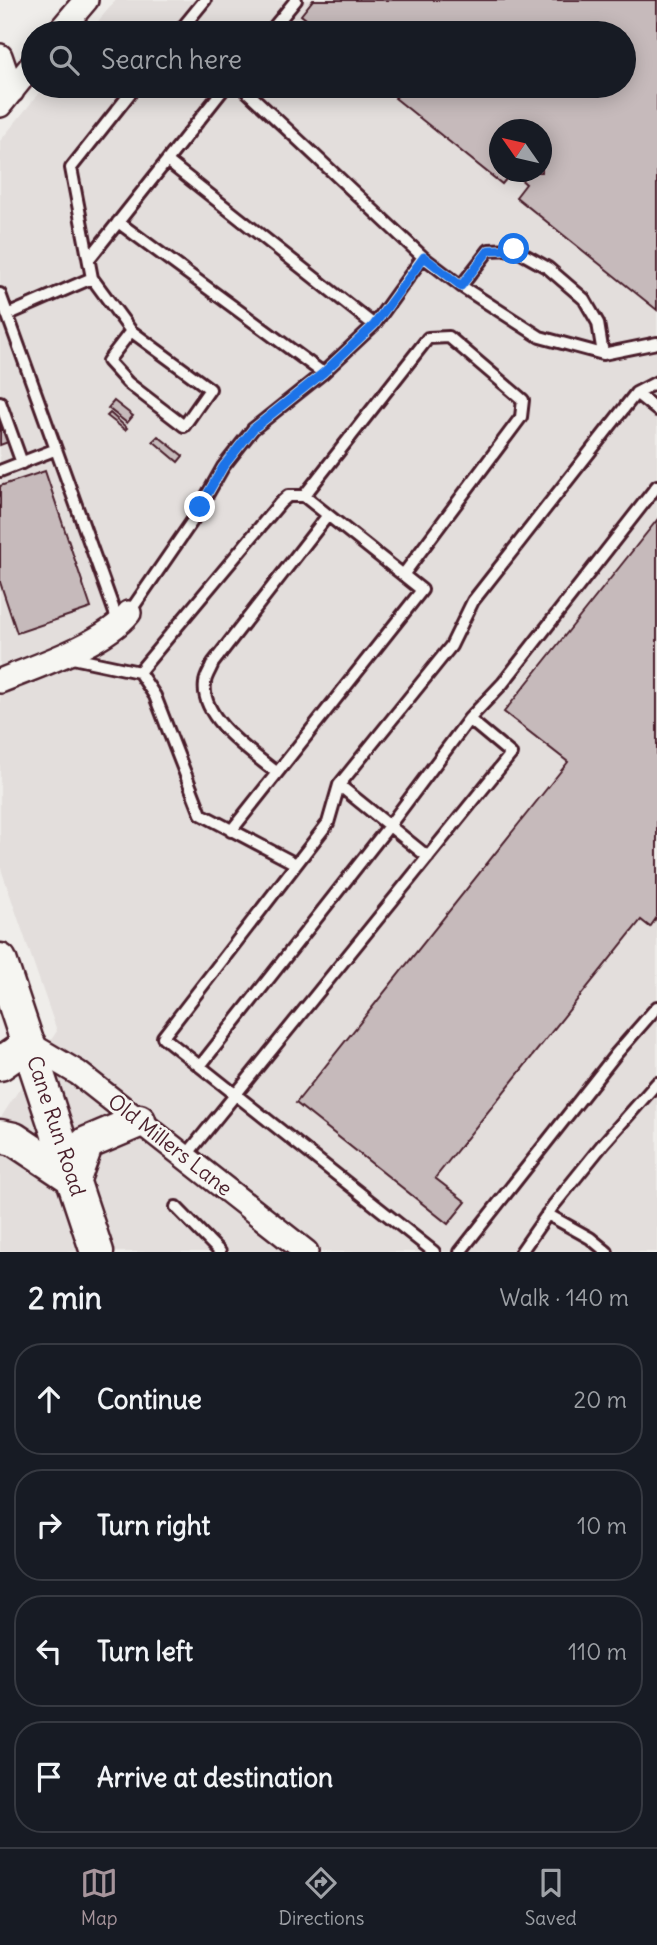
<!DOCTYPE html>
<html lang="en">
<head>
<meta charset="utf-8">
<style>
	body { margin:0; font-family:Delius,sans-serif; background:#242831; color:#f1f3f6 }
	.compass { position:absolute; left:489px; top:119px; width:63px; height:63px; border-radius:50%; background:#171b24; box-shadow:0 4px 18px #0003; rotate:304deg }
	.stop { position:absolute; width:21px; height:21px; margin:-16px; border:5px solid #1a73e8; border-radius:50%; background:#fff }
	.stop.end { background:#1a73e8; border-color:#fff; box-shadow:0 2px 7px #0008 }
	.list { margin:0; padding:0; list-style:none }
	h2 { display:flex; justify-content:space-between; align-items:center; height:91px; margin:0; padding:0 28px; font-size:30px }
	h2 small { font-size:23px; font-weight:400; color:#9ea1a6 }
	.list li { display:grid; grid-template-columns:46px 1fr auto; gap:21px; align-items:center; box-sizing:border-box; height:112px; margin:0 14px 14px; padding:0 14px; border:2px solid #363941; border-radius:28px }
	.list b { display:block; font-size:26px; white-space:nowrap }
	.list em { font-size:23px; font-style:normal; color:#9ea1a6 }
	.icon { flex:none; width:38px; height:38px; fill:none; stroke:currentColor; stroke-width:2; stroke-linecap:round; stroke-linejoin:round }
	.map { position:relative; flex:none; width:657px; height:1252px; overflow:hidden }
	.search { position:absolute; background:#171b24; box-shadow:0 4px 18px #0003; left:21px; right:21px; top:21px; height:77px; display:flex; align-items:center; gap:18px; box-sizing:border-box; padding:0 24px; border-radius:38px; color:#9ea1a6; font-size:26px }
	.sheet { height:595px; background:#171b24 }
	nav { display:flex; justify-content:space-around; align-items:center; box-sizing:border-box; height:98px; border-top:2px solid #363941; background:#171b24; font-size:19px; color:#9ea1a6 }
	nav a { display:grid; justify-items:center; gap:4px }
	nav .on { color:#a6949b }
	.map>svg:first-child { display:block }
</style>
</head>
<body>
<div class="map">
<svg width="657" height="1252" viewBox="0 0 657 1252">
	<rect width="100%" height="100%" fill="#efedea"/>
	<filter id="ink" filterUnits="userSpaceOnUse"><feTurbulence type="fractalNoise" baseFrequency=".0143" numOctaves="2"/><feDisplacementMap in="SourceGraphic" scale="14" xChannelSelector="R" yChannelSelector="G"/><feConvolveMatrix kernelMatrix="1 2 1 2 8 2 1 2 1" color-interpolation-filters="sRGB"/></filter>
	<g filter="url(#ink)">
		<path fill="#e3dedc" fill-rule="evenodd" d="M 116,0 L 657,0 L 657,1252 L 0,1252 L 0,1119 L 57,1031 L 0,866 L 0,141 L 45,86 L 624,86 L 624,33 L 88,33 ZM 500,130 L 542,130 L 542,172 L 500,172 Z"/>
		<path fill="#c6babb" stroke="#4a1f2b" stroke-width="2" fill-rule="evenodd" d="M 313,0 L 657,0 L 657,310 L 516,197 L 526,184 L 512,172 L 502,184 L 395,98 L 399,94 L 389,86 L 624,86 L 624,33 L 324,33 L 301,15 ZM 500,130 L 542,130 L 542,172 L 500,172 Z
			M 114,401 L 133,416 L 127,423 L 108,408 Z
			M 0,411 L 11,441 L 0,445 Z
			M 110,413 L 127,428 L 125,430 L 107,416 Z
			M 158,436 L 183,456 L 178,462 L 153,441 Z
			M 45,471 L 91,608 L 17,633 L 0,582 L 0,486 Z
			M 657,520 L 657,917 L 650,927 L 641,920 L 435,1178 L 466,1202 L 448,1224 L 296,1103 L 568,762 L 504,712 Z"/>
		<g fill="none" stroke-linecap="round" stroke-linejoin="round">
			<defs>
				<path id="service" d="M 178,33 L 205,0
					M 269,33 L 296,0
					M 241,86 L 423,257 L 461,286 L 540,337 L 603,354 L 657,343
					M 167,161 L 374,325
					M 118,222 L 323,373
					M 89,259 L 226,86
					M 461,286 L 489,250 L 514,249 L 548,268 L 584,299 L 598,323 L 603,354
					M 0,294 L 119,624
					M 7,315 L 92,278
					M 131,331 L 210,389 L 184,426 L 128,383 L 108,361 L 131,331 L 92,278 L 71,168 L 136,86
					M 636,393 L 657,410
					M 0,402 L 22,463
					M 0,471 L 54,450
					M 304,496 L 428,338 L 449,337 L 523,400 L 521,417 L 403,575
					M 129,613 L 193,520 L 223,467 L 253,429 L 323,373 L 374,325 L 423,257
					M 68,657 L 139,672 L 155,696 L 201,814 L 296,864
					M 139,672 L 280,503 L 288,496 L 304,496 L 422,590 L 231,831
					M 277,773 C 253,753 200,719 205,683 C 205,677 211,669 213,663 L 328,515
					M 339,785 L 428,857
					M 200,1066 L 389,826 L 469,719
					M 185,1157 L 511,754 L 469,719 L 503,683 L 657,486
					M 176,1207 L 220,1252
					M 547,1214 L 590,1238 L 607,1252
					M 434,1252 L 163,1037 L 328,823 L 339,785 L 451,646 L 473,601 L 636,393 L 657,382
					M 460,1252 L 616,1054 L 657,1007
					M 521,1252 L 553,1206 L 603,1144 L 657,1083"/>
				<path id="minor" d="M 58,33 L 86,0
					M 0,56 L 12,91
					M 0,105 L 33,64
					M 0,681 C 37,666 104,644 129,613
					M 29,1044 L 78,1073 L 306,1252"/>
				<path id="secondary" d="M 0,960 L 97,1252
					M 0,1064 L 29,1044
					M 0,1136 L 14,1139 L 74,1179 L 87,1143 L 139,1121"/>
			</defs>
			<use href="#service" stroke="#4a1f2b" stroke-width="16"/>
			<use href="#minor" stroke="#4a1f2b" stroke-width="28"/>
			<use href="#secondary" stroke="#4a1f2b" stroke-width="37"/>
			<use href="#service" stroke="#f6f6f2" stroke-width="10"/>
			<use href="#minor" stroke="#f6f6f2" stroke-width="23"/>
			<use href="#secondary" stroke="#f6f6f2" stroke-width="32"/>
		</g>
	</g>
	<g fill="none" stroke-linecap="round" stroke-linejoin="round" filter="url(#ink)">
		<path stroke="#1a73e8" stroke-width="9" d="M 200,507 L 223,467 L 253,429 L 323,373 L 374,325 L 424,257 L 461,286 L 489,250 L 514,249"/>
	</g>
	<g text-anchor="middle" stroke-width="5" stroke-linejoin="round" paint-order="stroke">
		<g font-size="21" fill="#4a1f2b" stroke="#f6f6f2">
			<text transform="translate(56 1126) rotate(72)" y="7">Cane Run Road</text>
			<text transform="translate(170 1145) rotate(38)" y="7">Old Millers Lane</text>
		</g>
	</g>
</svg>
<svg class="compass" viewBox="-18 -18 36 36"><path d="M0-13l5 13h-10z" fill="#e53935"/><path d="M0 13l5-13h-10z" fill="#9ea1a6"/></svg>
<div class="stop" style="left:514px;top:249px"></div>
<div class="stop end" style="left:200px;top:507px"></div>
<div class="search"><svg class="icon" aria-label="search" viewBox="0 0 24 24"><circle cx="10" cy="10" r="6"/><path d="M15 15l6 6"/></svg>Search here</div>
</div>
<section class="sheet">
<h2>2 min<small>Walk · 140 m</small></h2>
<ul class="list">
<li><svg class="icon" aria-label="ahead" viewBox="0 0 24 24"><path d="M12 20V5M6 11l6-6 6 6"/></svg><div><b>Continue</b></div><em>20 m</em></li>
<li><svg class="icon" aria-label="right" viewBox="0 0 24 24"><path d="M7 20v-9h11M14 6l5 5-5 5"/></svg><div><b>Turn right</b></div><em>10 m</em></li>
<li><svg class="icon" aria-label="left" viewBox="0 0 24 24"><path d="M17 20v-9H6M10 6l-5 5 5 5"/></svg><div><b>Turn left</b></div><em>110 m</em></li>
<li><svg class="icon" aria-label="arrive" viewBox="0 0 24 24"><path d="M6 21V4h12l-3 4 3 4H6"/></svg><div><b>Arrive at destination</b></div></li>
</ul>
</section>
<nav>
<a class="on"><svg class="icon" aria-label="map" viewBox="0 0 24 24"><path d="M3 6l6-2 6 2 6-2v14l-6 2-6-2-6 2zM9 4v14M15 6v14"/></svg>Map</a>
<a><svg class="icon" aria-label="directions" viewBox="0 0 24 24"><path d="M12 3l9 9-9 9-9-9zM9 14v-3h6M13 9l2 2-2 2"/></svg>Directions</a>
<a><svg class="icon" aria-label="saved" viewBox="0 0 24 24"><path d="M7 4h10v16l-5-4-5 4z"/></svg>Saved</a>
</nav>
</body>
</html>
